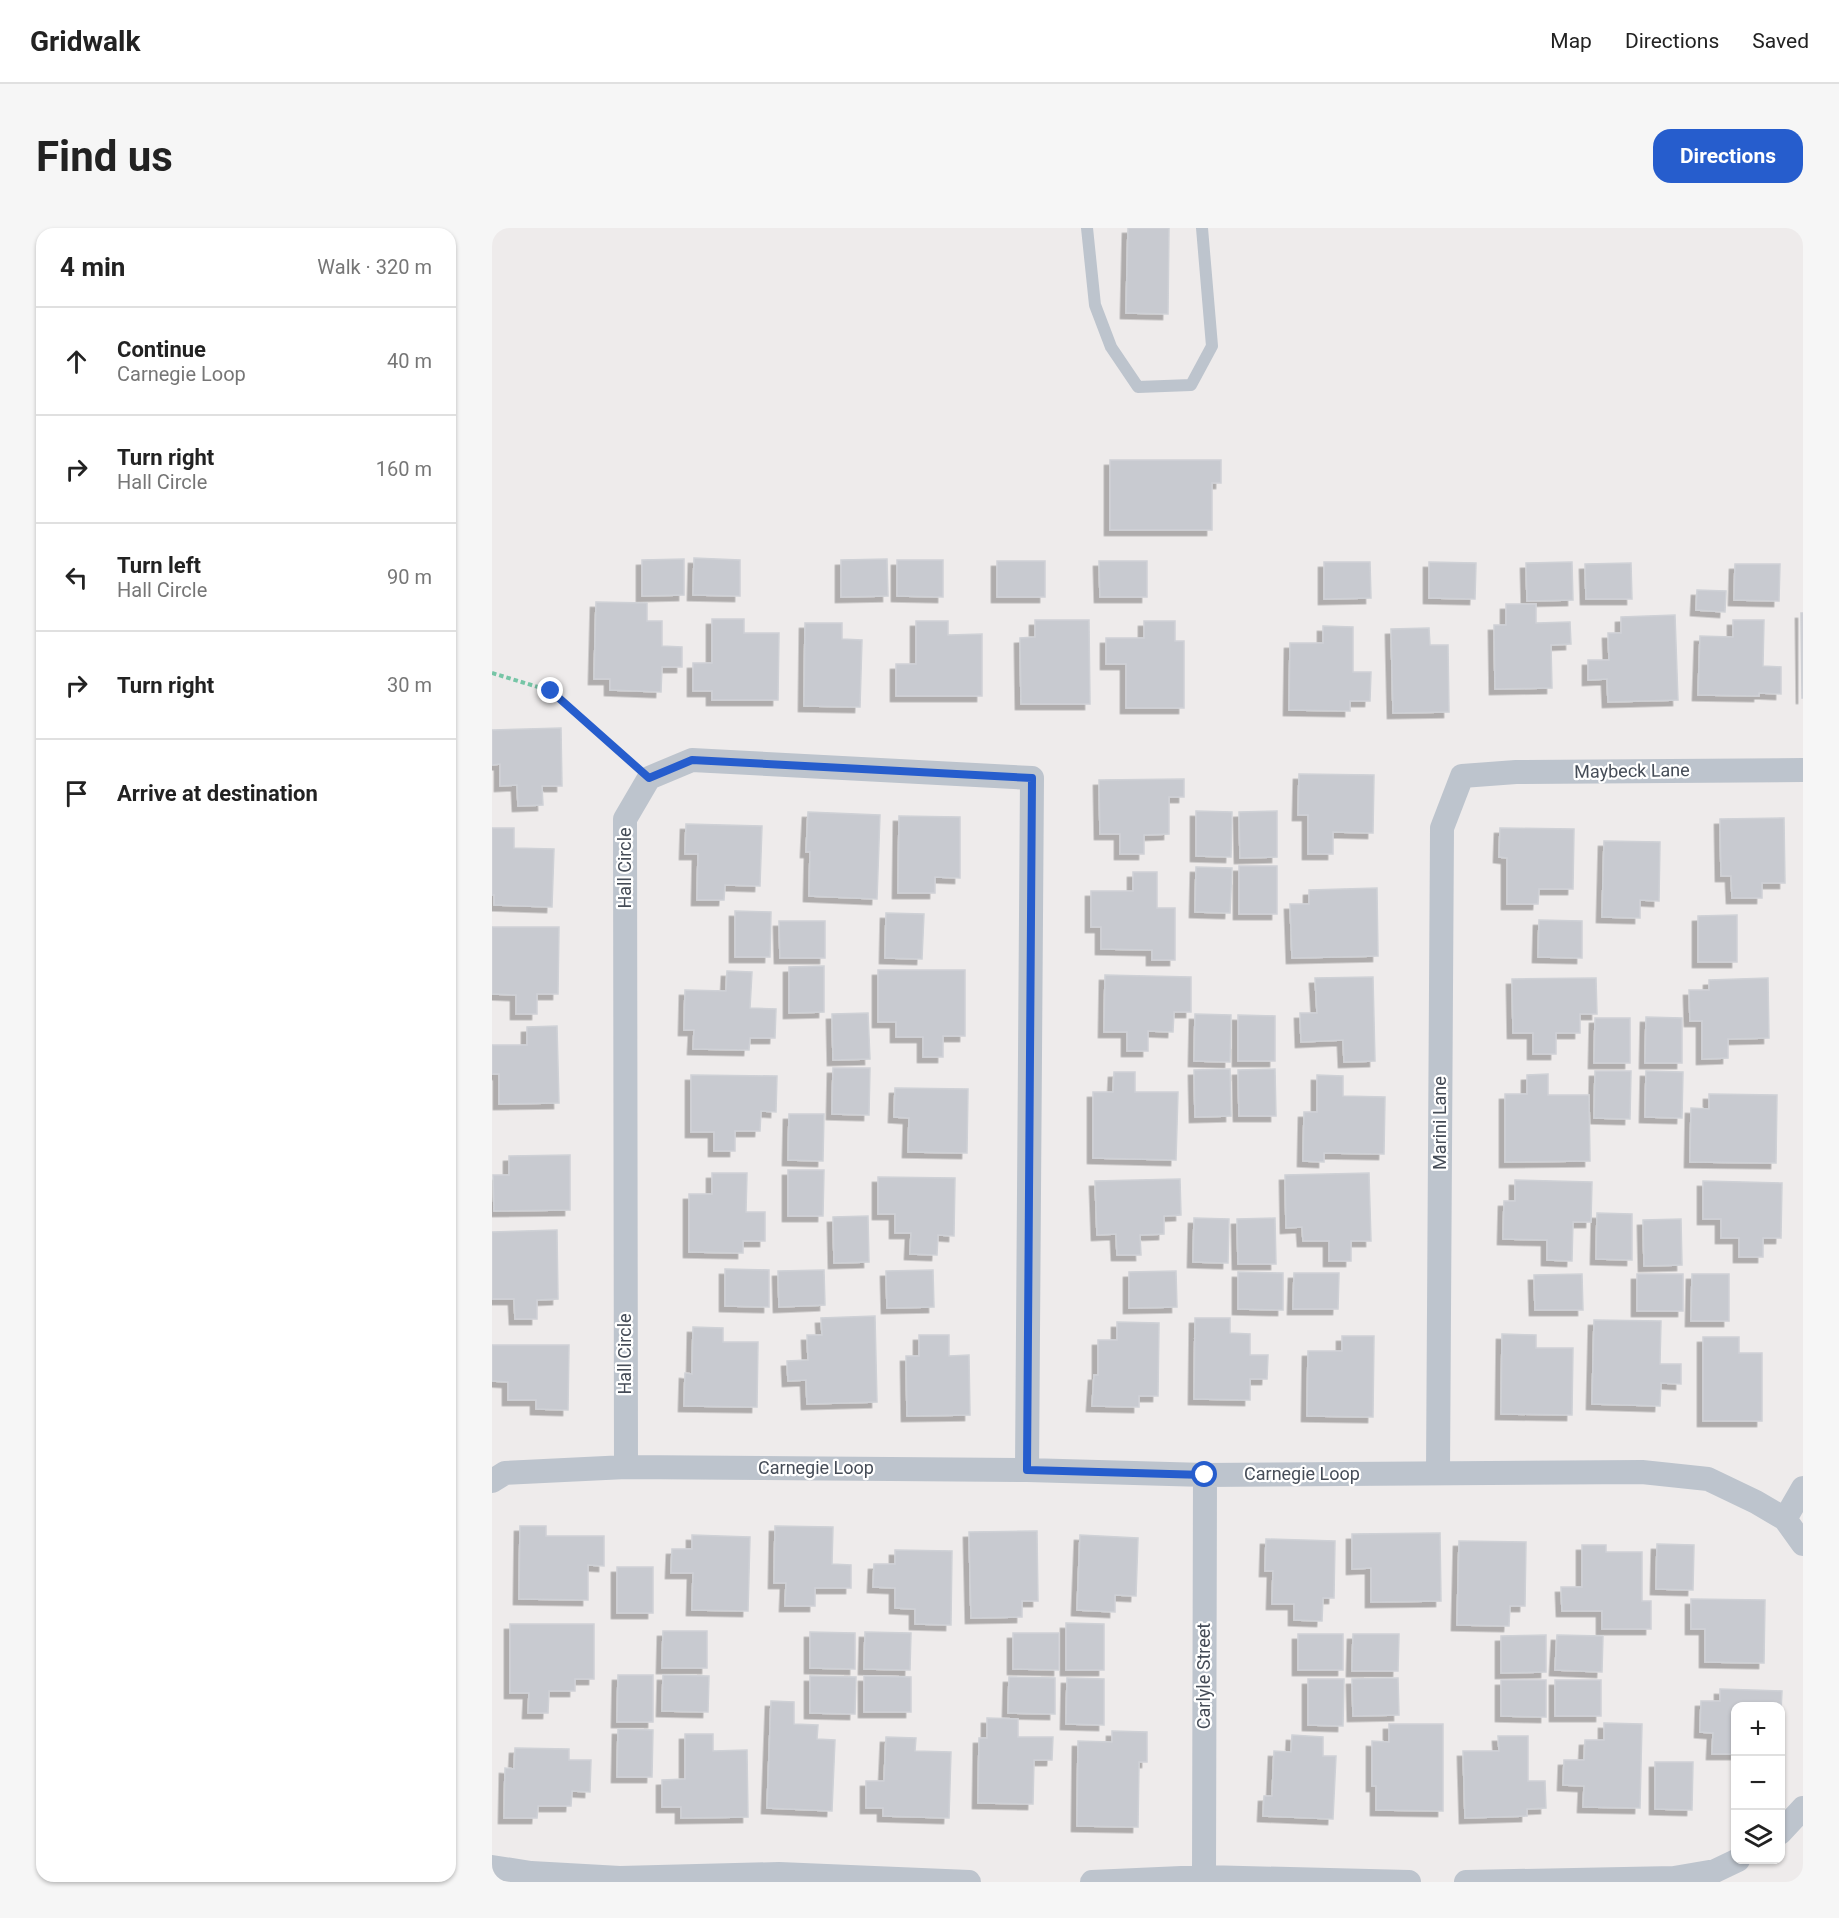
<!DOCTYPE html>
<html lang="en">
<head>
<meta charset="utf-8">
<style>
	body { margin:0; font-family:Roboto,sans-serif; background:#f6f6f6; color:#222 }
	.controls { position:absolute; right:18px; bottom:18px; display:grid; overflow:hidden; border-radius:12px; box-shadow:0 2px 4px #0004 }
	.controls button { width:54px; height:54px; display:grid; place-items:center; padding:0; border:0; border-bottom:2px solid #e0e0e0; background:#fff; color:#222; font:30px sans-serif }
	.stop { position:absolute; width:18px; height:18px; margin:-14px; border:4px solid #265dcd; border-radius:50%; background:#fff }
	.stop.end { background:#265dcd; border-color:#fff; box-shadow:0 2px 6px #0008 }
	.list { margin:0; padding:0; list-style:none }
	h2 { display:flex; justify-content:space-between; align-items:center; height:78px; margin:0; padding:0 24px; font-size:26px }
	h2 small { font-size:20px; font-weight:400; color:#767676 }
	.list li { display:grid; grid-template-columns:39px 1fr auto; gap:18px; align-items:center; box-sizing:border-box; height:108px; padding:0 24px; border-top:2px solid #e0e0e0 }
	.list b { display:block; font-size:22px; white-space:nowrap }
	.list p { margin:0; font-size:20px; white-space:nowrap; color:#767676 }
	.list em { font-size:20px; font-style:normal; color:#767676 }
	.icon { flex:none; width:33px; height:33px; fill:none; stroke:currentColor; stroke-width:2; stroke-linecap:round; stroke-linejoin:round }
	.map { position:relative; flex:none; width:1311px; height:1654px; overflow:hidden; border-radius:18px }
	header { display:flex; align-items:center; gap:36px; box-sizing:border-box; height:84px; padding:0 30px; background:#fff; border-bottom:2px solid #e0e0e0 }
	header strong { font-size:28px }
	nav { display:flex; gap:33px; margin-inline-start:auto; font-size:21px }
	.intro { display:flex; align-items:center; justify-content:space-between; box-sizing:border-box; height:144px; padding:0 36px }
	h1 { margin:0; font-size:42px }
	.button { padding:15px 27px; border-radius:18px; background:#265dcd; color:#fff; font-size:21px; font-weight:700 }
	main { display:flex; gap:36px; padding:0 36px }
	aside { flex:1; background:#fff; border-radius:18px; box-shadow:0 2px 4px #0004 }
	.map>svg:first-child { display:block }
</style>
</head>
<body>
<header>
<strong>Gridwalk</strong>
<nav><a>Map</a><a>Directions</a><a>Saved</a></nav>
</header>
<div class="intro"><h1>Find us</h1><a class="button">Directions</a></div>
<main>
<aside>
<h2>4 min<small>Walk · 320 m</small></h2>
<ul class="list">
<li><svg class="icon" aria-label="ahead" viewBox="0 0 24 24"><path d="M12 20V5M6 11l6-6 6 6"/></svg><div><b>Continue</b><p>Carnegie Loop</p></div><em>40 m</em></li>
<li><svg class="icon" aria-label="right" viewBox="0 0 24 24"><path d="M7 20v-9h11M14 6l5 5-5 5"/></svg><div><b>Turn right</b><p>Hall Circle</p></div><em>160 m</em></li>
<li><svg class="icon" aria-label="left" viewBox="0 0 24 24"><path d="M17 20v-9H6M10 6l-5 5 5 5"/></svg><div><b>Turn left</b><p>Hall Circle</p></div><em>90 m</em></li>
<li><svg class="icon" aria-label="right" viewBox="0 0 24 24"><path d="M7 20v-9h11M14 6l5 5-5 5"/></svg><div><b>Turn right</b></div><em>30 m</em></li>
<li><svg class="icon" aria-label="arrive" viewBox="0 0 24 24"><path d="M6 21V4h12l-3 4 3 4H6"/></svg><div><b>Arrive at destination</b></div></li>
</ul>
</aside>
<div class="map">
<svg width="1311" height="1654" viewBox="0 0 1311 1654">
	<defs>
		<filter id="shadow"><feDropShadow dx="-5.5" dy="5.5" stdDeviation="0" flood-color="#0004"/></filter>
	</defs>
	<rect width="100%" height="100%" fill="#eeebeb"/>
	<path fill="#c8cad0" stroke="#cfd1d6" stroke-width="1.5" filter="url(#shadow)" d="M 636,0 L 677,0 L 676,86 L 634,85 Z
		M 618,232 L 729,232 L 729,255 L 720,255 L 720,302 L 618,302 Z
		M 202,330 L 248,332 L 248,368 L 201,367 Z
		M 192,331 L 192,367 L 150,368 L 150,332 Z
		M 395,331 L 396,368 L 349,369 L 349,332 Z
		M 405,332 L 451,332 L 451,369 L 405,368 Z
		M 505,333 L 553,333 L 553,369 L 505,369 Z
		M 607,333 L 655,333 L 655,369 L 608,369 Z
		M 832,334 L 878,334 L 879,370 L 832,371 Z
		M 937,334 L 984,335 L 983,371 L 937,370 Z
		M 1080,334 L 1081,372 L 1035,373 L 1034,335 Z
		M 1139,335 L 1140,371 L 1094,371 L 1093,336 Z
		M 1243,336 L 1288,336 L 1287,373 L 1242,372 Z
		M 1205,362 L 1234,363 L 1233,384 L 1204,382 Z
		M 104,374 L 155,375 L 155,393 L 170,393 L 170,418 L 190,419 L 190,439 L 170,439 L 169,464 L 118,462 L 118,451 L 102,451 Z
		M 1014,376 L 1044,376 L 1044,395 L 1078,394 L 1079,416 L 1059,417 L 1060,460 L 1003,461 L 1002,397 L 1014,397 Z
		M 1309,385 L 1311,385 L 1311,470 L 1310,470 Z
		M 1183,387 L 1186,472 L 1116,474 L 1115,451 L 1096,452 L 1096,432 L 1117,432 L 1116,405 L 1129,405 L 1129,389 Z
		M 220,391 L 252,391 L 252,405 L 287,405 L 286,472 L 220,472 L 220,463 L 201,463 L 201,435 L 220,435 Z
		M 543,392 L 597,392 L 598,476 L 529,476 L 528,410 L 543,409 Z
		M 1241,392 L 1272,392 L 1271,438 L 1289,439 L 1289,466 L 1267,465 L 1267,468 L 1206,467 L 1208,408 L 1241,409 Z
		M 424,393 L 456,393 L 456,407 L 490,406 L 490,468 L 404,468 L 404,436 L 424,436 Z
		M 652,393 L 683,393 L 683,413 L 692,413 L 692,480 L 634,480 L 634,436 L 614,436 L 614,410 L 652,410 Z
		M 313,395 L 350,395 L 350,411 L 370,412 L 368,479 L 312,478 Z
		M 831,398 L 861,399 L 861,444 L 879,444 L 878,473 L 858,473 L 858,483 L 797,482 L 798,415 L 831,415 Z
		M 937,400 L 938,417 L 956,417 L 957,484 L 901,485 L 899,401 Z
		M 69,500 L 70,558 L 50,558 L 51,577 L 26,578 L 25,557 L 8,558 L 8,536 L 0,537 L 0,502 Z
		M 807,546 L 882,547 L 881,605 L 841,604 L 841,626 L 816,626 L 816,587 L 806,587 Z
		M 692,551 L 692,569 L 677,569 L 677,606 L 652,607 L 652,626 L 628,626 L 628,606 L 608,606 L 607,552 Z
		M 704,583 L 740,584 L 739,629 L 704,628 Z
		M 785,583 L 785,629 L 748,630 L 747,584 Z
		M 316,584 L 388,587 L 385,671 L 317,668 L 318,624 L 314,624 Z
		M 407,588 L 468,589 L 468,650 L 443,649 L 443,665 L 406,665 Z
		M 1292,590 L 1293,655 L 1270,655 L 1270,670 L 1240,670 L 1239,648 L 1229,648 L 1228,591 Z
		M 194,596 L 270,598 L 268,658 L 233,657 L 232,672 L 205,672 L 206,626 L 193,626 Z
		M 0,600 L 22,600 L 22,620 L 62,621 L 60,679 L 2,677 L 2,667 L 0,667 Z
		M 1008,600 L 1082,601 L 1081,661 L 1047,661 L 1046,676 L 1015,676 L 1015,630 L 1007,629 Z
		M 1112,613 L 1168,614 L 1167,673 L 1148,672 L 1148,690 L 1110,689 Z
		M 747,638 L 785,638 L 785,686 L 747,686 Z
		M 704,639 L 740,640 L 738,685 L 703,684 Z
		M 641,644 L 665,644 L 665,680 L 683,680 L 683,732 L 660,732 L 660,722 L 609,721 L 609,699 L 599,699 L 599,663 L 641,663 Z
		M 885,660 L 886,728 L 800,730 L 798,676 L 817,676 L 817,662 Z
		M 243,683 L 279,684 L 278,729 L 243,729 Z
		M 394,685 L 432,686 L 430,731 L 393,730 Z
		M 1245,687 L 1245,734 L 1206,734 L 1206,688 Z
		M 1047,692 L 1090,693 L 1090,730 L 1046,729 Z
		M 287,693 L 333,693 L 333,730 L 288,730 Z
		M 0,699 L 67,699 L 66,766 L 45,766 L 45,786 L 24,786 L 24,767 L 0,766 Z
		M 332,738 L 332,784 L 297,785 L 297,739 Z
		M 386,742 L 473,742 L 473,808 L 451,808 L 451,829 L 431,829 L 431,809 L 404,809 L 404,794 L 386,794 Z
		M 235,743 L 260,744 L 258,780 L 284,781 L 283,810 L 258,810 L 257,822 L 201,821 L 202,802 L 192,802 L 193,762 L 234,763 Z
		M 613,747 L 699,749 L 699,784 L 682,784 L 681,804 L 656,803 L 656,823 L 635,823 L 635,804 L 612,804 Z
		M 881,749 L 883,833 L 852,834 L 851,812 L 809,814 L 808,785 L 825,785 L 823,750 Z
		M 1104,750 L 1105,786 L 1088,786 L 1088,805 L 1064,805 L 1064,826 L 1041,826 L 1041,805 L 1021,805 L 1020,751 Z
		M 1276,750 L 1277,810 L 1236,811 L 1236,830 L 1210,831 L 1210,793 L 1198,793 L 1197,762 L 1217,762 L 1217,752 Z
		M 376,785 L 378,831 L 341,832 L 340,786 Z
		M 703,786 L 739,787 L 738,834 L 702,833 Z
		M 746,787 L 783,788 L 783,833 L 746,833 Z
		M 1154,789 L 1190,790 L 1190,835 L 1153,835 Z
		M 1103,790 L 1138,790 L 1138,835 L 1102,835 Z
		M 65,798 L 67,875 L 7,876 L 7,846 L 0,846 L 0,817 L 35,817 L 35,799 Z
		M 341,840 L 378,840 L 377,887 L 340,886 Z
		M 738,841 L 739,888 L 703,889 L 702,842 Z
		M 783,841 L 784,888 L 747,888 L 746,842 Z
		M 1103,843 L 1139,843 L 1138,891 L 1102,890 Z
		M 1154,843 L 1191,844 L 1190,890 L 1153,889 Z
		M 622,844 L 643,844 L 643,864 L 686,864 L 684,932 L 601,930 L 601,864 L 621,864 Z
		M 1056,846 L 1056,867 L 1097,867 L 1098,933 L 1013,934 L 1013,866 L 1035,866 L 1035,847 Z
		M 199,847 L 285,848 L 284,884 L 269,883 L 268,903 L 243,903 L 243,923 L 222,923 L 222,904 L 199,904 Z
		M 825,847 L 851,848 L 851,868 L 893,869 L 892,926 L 832,925 L 832,934 L 811,933 L 812,884 L 825,884 Z
		M 403,860 L 476,861 L 475,925 L 416,924 L 417,890 L 402,889 Z
		M 1217,866 L 1285,867 L 1284,935 L 1198,934 L 1199,880 L 1217,881 Z
		M 297,886 L 332,886 L 331,933 L 296,932 Z
		M 78,927 L 78,982 L 2,983 L 1,947 L 17,947 L 17,928 Z
		M 296,942 L 332,942 L 331,988 L 296,988 Z
		M 220,945 L 255,945 L 254,984 L 273,984 L 273,1013 L 251,1013 L 251,1025 L 197,1024 L 197,966 L 220,966 Z
		M 877,945 L 879,1013 L 859,1013 L 859,1033 L 837,1033 L 837,1013 L 811,1013 L 810,999 L 794,1000 L 793,947 Z
		M 386,949 L 463,950 L 462,1008 L 446,1007 L 445,1027 L 418,1026 L 419,1005 L 403,1005 L 403,986 L 386,986 Z
		M 688,951 L 689,987 L 672,988 L 672,1006 L 648,1007 L 649,1027 L 625,1027 L 624,1006 L 605,1007 L 603,953 Z
		M 1023,952 L 1100,954 L 1099,994 L 1081,994 L 1080,1033 L 1055,1032 L 1055,1012 L 1011,1011 L 1012,973 L 1023,973 Z
		M 1211,953 L 1290,955 L 1289,1010 L 1271,1010 L 1271,1029 L 1247,1029 L 1247,1010 L 1229,1010 L 1229,991 L 1211,991 Z
		M 1105,985 L 1140,986 L 1140,1032 L 1104,1031 Z
		M 376,988 L 377,1034 L 342,1035 L 341,989 Z
		M 702,990 L 737,991 L 736,1035 L 701,1034 Z
		M 783,990 L 784,1036 L 746,1036 L 745,991 Z
		M 1189,991 L 1190,1037 L 1152,1038 L 1151,992 Z
		M 65,1002 L 66,1071 L 45,1072 L 45,1091 L 23,1091 L 22,1071 L 0,1071 L 0,1004 Z
		M 233,1041 L 277,1042 L 277,1079 L 233,1078 Z
		M 332,1042 L 333,1077 L 287,1079 L 286,1043 Z
		M 441,1042 L 442,1079 L 395,1080 L 394,1043 Z
		M 684,1043 L 685,1079 L 637,1080 L 637,1044 Z
		M 746,1044 L 791,1045 L 791,1082 L 746,1081 Z
		M 802,1045 L 847,1045 L 846,1081 L 801,1081 Z
		M 1090,1046 L 1091,1082 L 1043,1082 L 1042,1047 Z
		M 1145,1046 L 1191,1046 L 1191,1083 L 1145,1083 Z
		M 1200,1046 L 1237,1046 L 1237,1093 L 1199,1093 Z
		M 383,1088 L 385,1174 L 315,1176 L 314,1152 L 296,1153 L 295,1133 L 316,1132 L 315,1107 L 330,1107 L 329,1090 Z
		M 703,1090 L 738,1090 L 738,1105 L 758,1106 L 758,1127 L 776,1127 L 775,1151 L 758,1151 L 758,1172 L 702,1171 Z
		M 1102,1092 L 1169,1093 L 1168,1136 L 1189,1136 L 1189,1156 L 1169,1155 L 1168,1178 L 1100,1176 Z
		M 625,1094 L 667,1095 L 666,1168 L 647,1168 L 647,1179 L 600,1178 L 602,1147 L 606,1147 L 606,1112 L 625,1112 Z
		M 201,1099 L 231,1100 L 231,1114 L 266,1114 L 265,1179 L 192,1178 L 193,1145 L 200,1146 Z
		M 1010,1106 L 1044,1107 L 1044,1120 L 1081,1120 L 1080,1187 L 1009,1186 Z
		M 427,1107 L 457,1107 L 457,1128 L 477,1127 L 478,1187 L 415,1188 L 414,1128 L 427,1128 Z
		M 850,1108 L 882,1108 L 881,1189 L 815,1188 L 816,1123 L 850,1123 Z
		M 1211,1109 L 1247,1109 L 1247,1125 L 1270,1125 L 1270,1193 L 1211,1193 Z
		M 0,1117 L 77,1117 L 76,1182 L 44,1181 L 44,1172 L 16,1172 L 16,1154 L 0,1153 Z
		M 28,1298 L 54,1298 L 54,1308 L 112,1308 L 112,1338 L 96,1337 L 96,1372 L 27,1371 Z
		M 283,1298 L 341,1299 L 340,1336 L 359,1337 L 359,1360 L 323,1360 L 323,1378 L 293,1378 L 294,1355 L 282,1355 Z
		M 545,1303 L 546,1373 L 530,1373 L 530,1389 L 479,1390 L 477,1304 Z
		M 948,1305 L 949,1373 L 879,1374 L 879,1340 L 860,1341 L 860,1306 Z
		M 200,1307 L 258,1309 L 256,1383 L 200,1382 L 201,1345 L 179,1345 L 180,1321 L 200,1321 Z
		M 588,1307 L 646,1310 L 644,1368 L 623,1367 L 623,1384 L 585,1382 Z
		M 774,1311 L 843,1313 L 842,1370 L 831,1370 L 830,1393 L 802,1392 L 802,1376 L 780,1376 L 781,1343 L 773,1343 Z
		M 967,1313 L 1034,1314 L 1033,1378 L 1018,1378 L 1017,1398 L 965,1397 Z
		M 1165,1316 L 1202,1317 L 1201,1362 L 1164,1361 Z
		M 1090,1317 L 1114,1317 L 1114,1324 L 1150,1324 L 1150,1373 L 1159,1373 L 1159,1401 L 1110,1401 L 1110,1383 L 1070,1383 L 1069,1359 L 1090,1359 Z
		M 403,1322 L 460,1323 L 459,1397 L 423,1396 L 423,1381 L 403,1380 L 403,1360 L 381,1359 L 382,1336 L 403,1336 Z
		M 125,1339 L 161,1339 L 161,1385 L 125,1385 Z
		M 1199,1371 L 1273,1372 L 1272,1435 L 1213,1434 L 1213,1401 L 1199,1401 Z
		M 574,1395 L 612,1396 L 612,1442 L 574,1442 Z
		M 18,1396 L 102,1396 L 102,1451 L 83,1451 L 83,1463 L 57,1463 L 56,1485 L 36,1485 L 37,1465 L 18,1465 Z
		M 171,1403 L 215,1403 L 215,1440 L 170,1440 Z
		M 318,1404 L 363,1405 L 363,1441 L 318,1440 Z
		M 373,1404 L 419,1405 L 418,1442 L 372,1441 Z
		M 521,1405 L 567,1405 L 567,1442 L 521,1441 Z
		M 806,1406 L 851,1406 L 851,1442 L 806,1442 Z
		M 861,1406 L 907,1406 L 906,1443 L 860,1443 Z
		M 1054,1407 L 1054,1444 L 1009,1445 L 1009,1408 Z
		M 1065,1407 L 1111,1408 L 1110,1444 L 1063,1442 Z
		M 126,1447 L 161,1447 L 161,1494 L 125,1494 Z
		M 171,1447 L 217,1448 L 216,1484 L 170,1483 Z
		M 318,1448 L 364,1449 L 363,1486 L 318,1485 Z
		M 372,1448 L 419,1449 L 419,1484 L 372,1484 Z
		M 517,1449 L 563,1450 L 563,1486 L 516,1485 Z
		M 575,1450 L 612,1451 L 612,1497 L 574,1496 Z
		M 906,1450 L 907,1487 L 861,1488 L 860,1451 Z
		M 816,1451 L 852,1451 L 851,1498 L 816,1497 Z
		M 1009,1452 L 1054,1452 L 1054,1489 L 1009,1488 Z
		M 1063,1452 L 1109,1452 L 1109,1488 L 1063,1488 Z
		M 1228,1461 L 1290,1463 L 1288,1505 L 1288,1478 L 1244,1478 L 1244,1526 L 1220,1526 L 1221,1505 L 1208,1504 L 1209,1473 L 1228,1473 Z
		M 279,1473 L 302,1474 L 302,1496 L 326,1497 L 325,1511 L 343,1512 L 340,1583 L 275,1580 Z
		M 495,1490 L 526,1491 L 526,1509 L 561,1509 L 560,1532 L 542,1532 L 541,1576 L 486,1575 L 487,1510 L 495,1510 Z
		M 1112,1495 L 1150,1496 L 1148,1580 L 1091,1579 L 1092,1558 L 1071,1557 L 1072,1532 L 1092,1532 L 1093,1512 L 1112,1512 Z
		M 897,1496 L 951,1496 L 951,1583 L 884,1582 L 884,1558 L 880,1558 L 880,1513 L 897,1514 Z
		M 126,1501 L 161,1502 L 160,1549 L 125,1549 Z
		M 620,1503 L 655,1504 L 655,1534 L 647,1534 L 646,1599 L 585,1598 L 586,1513 L 620,1514 Z
		M 193,1506 L 221,1506 L 221,1523 L 255,1522 L 256,1589 L 189,1590 L 189,1579 L 170,1579 L 170,1552 L 193,1551 Z
		M 800,1507 L 831,1509 L 831,1528 L 844,1528 L 841,1591 L 771,1588 L 772,1568 L 780,1568 L 782,1523 L 799,1524 Z
		M 1006,1508 L 1036,1508 L 1036,1553 L 1053,1553 L 1054,1580 L 1035,1581 L 1035,1588 L 973,1590 L 971,1523 L 1007,1523 Z
		M 394,1509 L 424,1510 L 423,1523 L 459,1524 L 457,1590 L 391,1588 L 391,1580 L 374,1580 L 374,1553 L 392,1553 Z
		M 23,1520 L 77,1521 L 77,1532 L 99,1532 L 98,1564 L 80,1563 L 79,1578 L 46,1578 L 45,1590 L 12,1590 L 13,1540 L 22,1541 Z
		M 1163,1534 L 1201,1534 L 1200,1582 L 1163,1581 Z"/>
	<g fill="none" stroke-linecap="round" stroke-linejoin="round">
		<path stroke="#76c5a6" stroke-width="4" stroke-dasharray="4.5 3" stroke-linecap="butt" d="M 0,445 L 59,463 L 138,533"/>
		<path stroke="#bdc4cd" stroke-width="12" d="M 595,0 L 603,77 L 619,119 L 646,159 L 699,157 L 720,118 L 710,0"/>
		<path stroke="#bdc4cd" stroke-width="24" d="M 134,1239 L 133,591 L 157,550 L 200,532 L 540,550 L 535,1242
			M 946,1245 L 950,600 L 970,548 L 1024,544 L 1311,542
			M 0,1253 L 13,1245 L 134,1239 L 535,1242 L 713,1247 L 1150,1244 L 1216,1251 L 1264,1274 L 1293,1291 L 1311,1316
			M 1293,1291 L 1311,1260
			M 1288,1605 L 1311,1580
			M 0,1639 L 39,1645 L 128,1650 L 287,1646 L 477,1654
			M 712,1649 L 713,1247
			M 600,1654 L 712,1649 L 917,1654
			M 974,1654 L 1182,1650 L 1223,1643 L 1246,1632"/>
	</g>
	<g fill="none" stroke-linecap="round" stroke-linejoin="round">
		<path stroke="#265dcd" stroke-width="8" d="M 59,463 L 157,550 L 200,532 L 540,550 L 535,1242 L 713,1247"/>
	</g>
	<g text-anchor="middle" stroke-width="4.5" stroke-linejoin="round" paint-order="stroke">
		<g font-size="18" fill="#454c57" stroke="#fff">
			<text transform="translate(1140 543) rotate(-1)" y="6">Maybeck Lane</text>
			<text transform="translate(133 640) rotate(-90)" y="6">Hall Circle</text>
			<text transform="translate(948 895) rotate(-90)" y="6">Marini Lane</text>
			<text transform="translate(133 1126) rotate(-90)" y="6">Hall Circle</text>
			<text x="324" y="1246">Carnegie Loop</text>
			<text x="810" y="1252">Carnegie Loop</text>
			<text transform="translate(712 1448) rotate(-90)" y="6">Carlyle Street</text>
		</g>
	</g>
</svg>
<div class="controls">
<button>+</button>
<button>−</button>
<button><svg class="icon" aria-label="layers" viewBox="0 0 24 24"><path d="M12 4l9 5-9 5-9-5zM3 14l9 5 9-5"/></svg></button>
</div>
<div class="stop" style="left:713px;top:1247px"></div>
<div class="stop end" style="left:59px;top:463px"></div>
</div>
</main>
</body>
</html>
